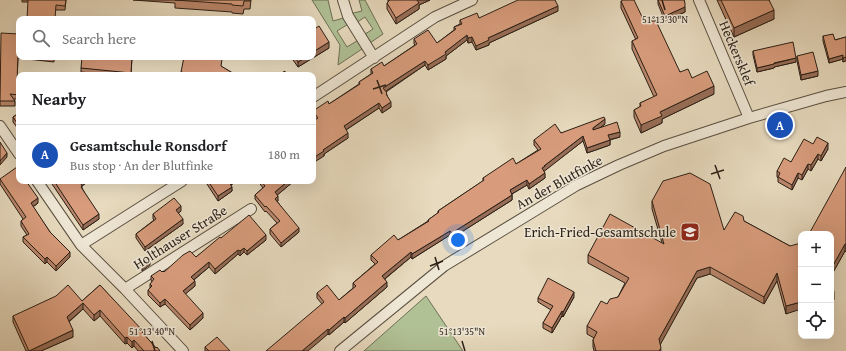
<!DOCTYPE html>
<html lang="en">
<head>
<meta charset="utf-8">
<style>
	body { margin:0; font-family:"Gentium Book Plus",serif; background:#f2f2f2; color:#202124 }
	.controls { position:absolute; right:12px; bottom:12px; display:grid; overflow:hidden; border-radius:8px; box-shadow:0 4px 16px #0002 }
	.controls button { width:36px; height:36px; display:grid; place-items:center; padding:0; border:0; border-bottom:1px solid #e0e0e0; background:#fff; color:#202124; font:20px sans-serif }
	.you { position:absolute; left:458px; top:240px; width:14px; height:14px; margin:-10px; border:3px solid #fff; border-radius:50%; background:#1a73e8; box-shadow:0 0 0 6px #1a73e833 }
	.badge { display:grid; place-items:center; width:26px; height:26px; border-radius:50%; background:#ea580c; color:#fff; font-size:13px; font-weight:700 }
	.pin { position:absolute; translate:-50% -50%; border:2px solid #fff; box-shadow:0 1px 4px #0006 }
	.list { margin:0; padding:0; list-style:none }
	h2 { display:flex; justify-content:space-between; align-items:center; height:52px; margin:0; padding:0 16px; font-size:17px }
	h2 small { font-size:13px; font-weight:400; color:#757577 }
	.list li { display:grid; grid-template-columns:26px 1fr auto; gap:12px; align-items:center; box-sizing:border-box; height:60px; padding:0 16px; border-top:1px solid #e0e0e0 }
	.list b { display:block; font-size:15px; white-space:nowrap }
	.list p { margin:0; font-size:13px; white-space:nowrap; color:#757577 }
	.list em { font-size:13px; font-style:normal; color:#757577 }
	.icon { flex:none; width:22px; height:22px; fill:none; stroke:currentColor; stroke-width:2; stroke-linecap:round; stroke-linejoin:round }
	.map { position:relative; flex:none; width:846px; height:351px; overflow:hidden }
	.search { position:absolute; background:#fff; box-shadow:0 4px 16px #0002; left:16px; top:16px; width:300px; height:44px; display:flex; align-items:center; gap:10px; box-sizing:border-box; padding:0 14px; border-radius:8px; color:#757577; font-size:15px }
	.panel { position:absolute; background:#fff; box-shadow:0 4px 16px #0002; left:16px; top:72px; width:300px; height:112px; border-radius:8px }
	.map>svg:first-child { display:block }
</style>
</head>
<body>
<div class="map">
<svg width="846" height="351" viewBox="0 0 846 351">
	<rect width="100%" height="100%" fill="#e7dabe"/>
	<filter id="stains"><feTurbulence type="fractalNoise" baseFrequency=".005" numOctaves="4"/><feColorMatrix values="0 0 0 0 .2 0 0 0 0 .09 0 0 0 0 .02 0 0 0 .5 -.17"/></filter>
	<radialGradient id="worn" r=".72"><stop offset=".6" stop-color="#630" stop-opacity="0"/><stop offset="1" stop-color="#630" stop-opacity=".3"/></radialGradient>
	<path fill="#b0c196" stroke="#6d7056" d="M 312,0 L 328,0 L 333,21 L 347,17 L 350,23 L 337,31 L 347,47 L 360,39 L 365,47 L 338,65 L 340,45 Z
		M 359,0 L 365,0 L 383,34 L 367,45 L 362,36 L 373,29 L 365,17 L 353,25 L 349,14 L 362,11 Z
		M 426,296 L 463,351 L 364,351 Z"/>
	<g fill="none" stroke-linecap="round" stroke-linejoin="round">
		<defs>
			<path id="minor" d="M 343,0 L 348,16 L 374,58
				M 699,0 L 749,118
				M 313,97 L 435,17 L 472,0
				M 0,126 L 19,154
				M 37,181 L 81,245 L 125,289 L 183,351
				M 81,245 L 182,181
				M 125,289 L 251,209
				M 340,351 L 444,266 L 577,185 L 619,165 L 664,146 L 749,118 L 826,96 L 846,92"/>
		</defs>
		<use href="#minor" stroke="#594e40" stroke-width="12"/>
		<use href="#minor" stroke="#efe7d5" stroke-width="10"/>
	</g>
	<path fill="#ba866b" stroke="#2a1f16" d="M 22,0 L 66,0 L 65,10 L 56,10 L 28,2 L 22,2 Z
		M 133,0 L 251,0 L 250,9 L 244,9 L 243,14 L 232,13 L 232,12 L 175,8 L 175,3 Z
		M 388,0 L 430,0 L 419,5 L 419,9 L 396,24 L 387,9 L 387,3 L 388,2 Z
		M 658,0 L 684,0 L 685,12 L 665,21 L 658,4 Z
		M 717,0 L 769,0 L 774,19 L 734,37 Z
		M 621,1 L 645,23 L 680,72 L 692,78 L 714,94 L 662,119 L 662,123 L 641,133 L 634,117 L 634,110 L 640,107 L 640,103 L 654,97 L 632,49 L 632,41 L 636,40 L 621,8 Z
		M 558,11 L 489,43 L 489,45 L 476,50 L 472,42 L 468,43 L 467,40 L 446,56 L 446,59 L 428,70 L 425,65 L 386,92 L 391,107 L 382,113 L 379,108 L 346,130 L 348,138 L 324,154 L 324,156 L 316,119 L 313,116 L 313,111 L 329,104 L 359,84 L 359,82 L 371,74 L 371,69 L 384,66 L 415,45 L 414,44 L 414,39 L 437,43 L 454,30 L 454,27 L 460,24 L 460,20 Z
		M 19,34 L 19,57 L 54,57 L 54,62 L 18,58 L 17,82 L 19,82 L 19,99 L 13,99 L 15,101 L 15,106 L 0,106 L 0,65 Z
		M 823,36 L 835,40 L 846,37 L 843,62 L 843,59 L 829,63 L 823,41 Z
		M 329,48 L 298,67 L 291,57 L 313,57 Z
		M 753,51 L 796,62 L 774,67 L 774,68 L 757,72 L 753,55 Z
		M 797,56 L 818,76 L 801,80 L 797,61 Z
		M 132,57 L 131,75 L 111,75 L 81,72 L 81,68 Z
		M 222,67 L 236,75 L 181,75 L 181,72 Z
		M 19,113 L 19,130 L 13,122 L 13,117 Z
		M 605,124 L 601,127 L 620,137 L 610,140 L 610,145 L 587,153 L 583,141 L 545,170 L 544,171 L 545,178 L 529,189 L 527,185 L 512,194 L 512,200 L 452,238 L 450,235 L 412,259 L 411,257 L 385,279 L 387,287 L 345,323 L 344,322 L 329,335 L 328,334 L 322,304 L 317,298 L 317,293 L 339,300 L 353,288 L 353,283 L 375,264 L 371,260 L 371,255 L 398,240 L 428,221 L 428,220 L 438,213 L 438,211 L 483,181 L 483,178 L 516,164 L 538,150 L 534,145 L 534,140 L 561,133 Z
		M 813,144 L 828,149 L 821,161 L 818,159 L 811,171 L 808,169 L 802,180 L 798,178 L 792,190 L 778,182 L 778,178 L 777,177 L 777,171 L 791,162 Z
		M 846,167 L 846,252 L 845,251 L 831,276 L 831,234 Z
		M 0,179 L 38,203 L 33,207 L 50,232 L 70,257 L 56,271 L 47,262 L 45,264 L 23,242 L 23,237 L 27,235 L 21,226 L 21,221 L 23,219 L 0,184 Z
		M 50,181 L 89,181 L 82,186 L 82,188 L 99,219 L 83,230 Z
		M 205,181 L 237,181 L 231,185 L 232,191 L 218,201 Z
		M 258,181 L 294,181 L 277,195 L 278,201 L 277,201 L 299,232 L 281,247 L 270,234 L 270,229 L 277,223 L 266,211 L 265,212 L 255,199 L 255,195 L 263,188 Z
		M 652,201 L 724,230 L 744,221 L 790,246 L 786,314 L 777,281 L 764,304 L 710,274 L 697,278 L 660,344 L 661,351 L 594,351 L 593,347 L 593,340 L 594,338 L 587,334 L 587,326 L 607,304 L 618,297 L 625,283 L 588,263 L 588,255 L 662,243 L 652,209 Z
		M 181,211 L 178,213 L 183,224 L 145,251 L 136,238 L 136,234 L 154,220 L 153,219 L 153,214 Z
		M 221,238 L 266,240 L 247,255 L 244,252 L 240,256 L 238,254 L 215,274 L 209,267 L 194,280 L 195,286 L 185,294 L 203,318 L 190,330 L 165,304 L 160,307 L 148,295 L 148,290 L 150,288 L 150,284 L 152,282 L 151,280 L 151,276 L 164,272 L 196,257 Z
		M 100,285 L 156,348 L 160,351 L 138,351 L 134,346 L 132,348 L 127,343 L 125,344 L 100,316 L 94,321 L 83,309 L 69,322 L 73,337 L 41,351 L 26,351 L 13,322 L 13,316 L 82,301 Z
		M 574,297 L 563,317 L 562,316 L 552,333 L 543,328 L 543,323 L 551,310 L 538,302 L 538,298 Z
		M 205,347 L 230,351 L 205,351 Z"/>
	<path fill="#976d57" stroke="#2a1f16" d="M 417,0 L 430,0 L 419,5 L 419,9 L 396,24 L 396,18 Z
		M 558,6 L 558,11 L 489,43 L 489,45 L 476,50 L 476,46 L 488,38 Z
		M 685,7 L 685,12 L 665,21 L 665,16 Z
		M 774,10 L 774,19 L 734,37 L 734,28 Z
		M 467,35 L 467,40 L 446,56 L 446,59 L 428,70 L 428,65 Z
		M 472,37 L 472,42 L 468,43 L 468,38 Z
		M 329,42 L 329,48 L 298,67 L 298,62 L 306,57 L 313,57 L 313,52 Z
		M 843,55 L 843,59 L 829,63 L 829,59 Z
		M 846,57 L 846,61 L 843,62 L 843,58 Z
		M 796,58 L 796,62 L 774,67 L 774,68 L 757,72 L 757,68 Z
		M 425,61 L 425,65 L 383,93 L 383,88 Z
		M 818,71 L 818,76 L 801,80 L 801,75 Z
		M 714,86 L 714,94 L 662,119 L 662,123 L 641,133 L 641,125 L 660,112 Z
		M 391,102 L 391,107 L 382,113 L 382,108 Z
		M 379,103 L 379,108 L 344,131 L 344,126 Z
		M 605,119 L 605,124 L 593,133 L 593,128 Z
		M 620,132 L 620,137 L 608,140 L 608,135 Z
		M 348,133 L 348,138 L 324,154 L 324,156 L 313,163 L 313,158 L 323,150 Z
		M 583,136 L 583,141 L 542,173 L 542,168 L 544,166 Z
		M 610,140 L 610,145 L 587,153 L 587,148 Z
		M 828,143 L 828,149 L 821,161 L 821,156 Z
		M 7,153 L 7,157 L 0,165 L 0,161 Z
		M 818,154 L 818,159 L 811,171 L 811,165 Z
		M 808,164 L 808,169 L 802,180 L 802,175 Z
		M 545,173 L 545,178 L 529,189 L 529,184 Z
		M 798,173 L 798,178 L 792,190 L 792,185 Z
		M 527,180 L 527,185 L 510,195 L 510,190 Z
		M 82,181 L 89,181 L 80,187 L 80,182 Z
		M 230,181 L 237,181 L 229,186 L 229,182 Z
		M 288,181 L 294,181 L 275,197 L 275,192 Z
		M 232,187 L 232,191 L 218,201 L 218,196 Z
		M 512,195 L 512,200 L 452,238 L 452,233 Z
		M 278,196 L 278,201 L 275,203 L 275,199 Z
		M 38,198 L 38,203 L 31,208 L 31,203 Z
		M 181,206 L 181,211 L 176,215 L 176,210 Z
		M 99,214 L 99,219 L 83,230 L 83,225 Z
		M 183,219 L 183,224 L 145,251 L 145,247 Z
		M 299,228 L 299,232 L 281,247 L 281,243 Z
		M 450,231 L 450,235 L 412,259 L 412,254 Z
		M 266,235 L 266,240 L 247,255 L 247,251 Z
		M 845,244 L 845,251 L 831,276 L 831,269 Z
		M 244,248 L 244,252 L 240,256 L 240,251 Z
		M 238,250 L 238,254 L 215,274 L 215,269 Z
		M 70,252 L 70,257 L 56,271 L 56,266 Z
		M 411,252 L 411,257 L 382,281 L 382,276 Z
		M 47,257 L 47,262 L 45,264 L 45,259 Z
		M 150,262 L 150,265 L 142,271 L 142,268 Z
		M 209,262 L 209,267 L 191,282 L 191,277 Z
		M 710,267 L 710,274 L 697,278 L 659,347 L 659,339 L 697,271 Z
		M 777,273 L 777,281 L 764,304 L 764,297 Z
		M 195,281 L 195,286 L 183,296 L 183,291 Z
		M 387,282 L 387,287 L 345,323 L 345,318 Z
		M 574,292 L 574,297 L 563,317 L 563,312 Z
		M 834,292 L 834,300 L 831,301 L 831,293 Z
		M 165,299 L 165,304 L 160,307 L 160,303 Z
		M 801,302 L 801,309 L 786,314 L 786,306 Z
		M 83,303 L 83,309 L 67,323 L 67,317 Z
		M 100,310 L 100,316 L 94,321 L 94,315 Z
		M 562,311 L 562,316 L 552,333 L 552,328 Z
		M 203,313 L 203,318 L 190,330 L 190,325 Z
		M 344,317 L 344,322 L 329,335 L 329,330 Z
		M 328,329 L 328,334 L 308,351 L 302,351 Z
		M 73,330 L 73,337 L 41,351 L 29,351 Z
		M 127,337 L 127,343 L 125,344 L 125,338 Z
		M 134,340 L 134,346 L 132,348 L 132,342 Z"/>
	<path fill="#d89c7c" stroke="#2a1f16" d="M 28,0 L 66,0 L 65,6 L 56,5 L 55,19 L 27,19 Z
		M 175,0 L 250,0 L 250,1 L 244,1 L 243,6 L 232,5 L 232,4 Z
		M 389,0 L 417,0 L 419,3 L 396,18 L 387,3 L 389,1 Z
		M 518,0 L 555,0 L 558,6 L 488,38 L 489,40 L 476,46 L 472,37 L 468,38 L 467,35 L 445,52 L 446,54 L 428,65 L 425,61 L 383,88 L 387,93 L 386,94 L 391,102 L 382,108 L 379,103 L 344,126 L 348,133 L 323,150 L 324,151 L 313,158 L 313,121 L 318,118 L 313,111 L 328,101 L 329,104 L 360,84 L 359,82 L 373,73 L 371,69 L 382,62 L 384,66 L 417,44 L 414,39 L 428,30 L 437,43 L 456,29 L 454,27 L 462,24 L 460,20 L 477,13 L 479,18 Z
		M 623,0 L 634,0 L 645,23 L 650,21 L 656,21 L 680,72 L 688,69 L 692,78 L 707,71 L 714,86 L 660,112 L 662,116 L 641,125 L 634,110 L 641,106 L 640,103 L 657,95 L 632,41 L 638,38 L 621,1 Z
		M 658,0 L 684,0 L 685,3 L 685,7 L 665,16 Z
		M 721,0 L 769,0 L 774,10 L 734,28 Z
		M 319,26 L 329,42 L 313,52 L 313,30 Z
		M 1,33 L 19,34 L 19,54 L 18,54 L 17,82 L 19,82 L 19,95 L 10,94 L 15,101 L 0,101 Z
		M 833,34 L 835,40 L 846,37 L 846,57 L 843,58 L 843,55 L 829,59 L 823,36 Z
		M 793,42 L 796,58 L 774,63 L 774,64 L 757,68 L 753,51 Z
		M 813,52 L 818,71 L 801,75 L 797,56 Z
		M 82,57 L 132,57 L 131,73 L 81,68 Z
		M 184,57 L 211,57 L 222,59 L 221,66 L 236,75 L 196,75 L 181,72 Z
		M 295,57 L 306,57 L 298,62 Z
		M 284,71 L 290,75 L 282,75 Z
		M 19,113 L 19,126 L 13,117 Z
		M 604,117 L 605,119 L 593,128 L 593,130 L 617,122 L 620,132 L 608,135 L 610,140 L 587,148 L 583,136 L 544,166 L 545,166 L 542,168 L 545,173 L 529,184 L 527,180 L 510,190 L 512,195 L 452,233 L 450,231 L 412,254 L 411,252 L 382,276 L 387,282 L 345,318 L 344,317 L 329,330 L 328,329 L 302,351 L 266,351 L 324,302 L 317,293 L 327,285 L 339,300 L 356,286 L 353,283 L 378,262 L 371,255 L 394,235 L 398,240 L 429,221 L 428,220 L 439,212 L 438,211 L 484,180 L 483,178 L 513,158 L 516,164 L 541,149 L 534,140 L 555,124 L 561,133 Z
		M 817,137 L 828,143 L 821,156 L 818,154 L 811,165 L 808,164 L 802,175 L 798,173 L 792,185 L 778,177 L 780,173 L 777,171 L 784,158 L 791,162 L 804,139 L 813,144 Z
		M 0,142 L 7,153 L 0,161 Z
		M 17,167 L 19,170 L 19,181 L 26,181 L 38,198 L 31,203 L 50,232 L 70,252 L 56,266 L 47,257 L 45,259 L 23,237 L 29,234 L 21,221 L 26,217 L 0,179 Z
		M 846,167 L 846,244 L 845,244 L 831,269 L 831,234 L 809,234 Z
		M 690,173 L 710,184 L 724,230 L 735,212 L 743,216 L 744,221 L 790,246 L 801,243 L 801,302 L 786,306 L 777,273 L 764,297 L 710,267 L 697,271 L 659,339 L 661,348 L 659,351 L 596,351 L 593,340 L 597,332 L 587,326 L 601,301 L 607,304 L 610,299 L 618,297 L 629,278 L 588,255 L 610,214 L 664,244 L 652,201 L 663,181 Z
		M 54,181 L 82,181 L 80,182 L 82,186 L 81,187 L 99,214 L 83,225 Z
		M 208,181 L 230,181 L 229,182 L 232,187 L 218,196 Z
		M 261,181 L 288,181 L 275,192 L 278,196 L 275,199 L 299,228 L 281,243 L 270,229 L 280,221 L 266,206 L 265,207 L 255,195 L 265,186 Z
		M 174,198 L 181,206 L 176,210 L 183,219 L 145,247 L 136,234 L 156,219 L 153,214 Z
		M 249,215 L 266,235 L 247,251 L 244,248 L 240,251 L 238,250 L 215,269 L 209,262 L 191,277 L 195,281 L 183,291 L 203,313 L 190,325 L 165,299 L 160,303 L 148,290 L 152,286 L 150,284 L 154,279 L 151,276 L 160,270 L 162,272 L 163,271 L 164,272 L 183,255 L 190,251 L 196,257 L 220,237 L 221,238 Z
		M 147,259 L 150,262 L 142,268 L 140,266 Z
		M 548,278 L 574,292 L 563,312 L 562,311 L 552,328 L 543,323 L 553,306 L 538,298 Z
		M 831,281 L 834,292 L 831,293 Z
		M 68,285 L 82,301 L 100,285 L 143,331 L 142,332 L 156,348 L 157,347 L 160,351 L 144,351 L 134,340 L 132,342 L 127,337 L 125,338 L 100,310 L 94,315 L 83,303 L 67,317 L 73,330 L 29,351 L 13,316 L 56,296 Z
		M 217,337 L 230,351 L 209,351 L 205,347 Z"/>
	<path fill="none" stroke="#2a1f16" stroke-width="1.5" d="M 662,0 L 665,10M 377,80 L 382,94M 373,89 L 386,85M 715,165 L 720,179M 711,174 L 724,170M 435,257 L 439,270M 430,266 L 443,261M 152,341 L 155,351M 462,341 L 465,351"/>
	<defs>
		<symbol id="school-square" viewBox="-11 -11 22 22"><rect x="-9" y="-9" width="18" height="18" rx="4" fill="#8f2418" stroke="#efe7d5"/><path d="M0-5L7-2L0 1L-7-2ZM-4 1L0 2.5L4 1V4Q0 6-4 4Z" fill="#fff"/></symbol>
	</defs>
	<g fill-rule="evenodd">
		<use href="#school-square" x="679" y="221" width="22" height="22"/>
	</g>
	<g text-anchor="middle" stroke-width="3" stroke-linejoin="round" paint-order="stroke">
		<g font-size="14" fill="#2a1f16" stroke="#efe7d5">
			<text transform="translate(737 53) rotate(67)" y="5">Heckersklef</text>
			<text transform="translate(559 182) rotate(-29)" y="5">An der Blutfinke</text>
			<text transform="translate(180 237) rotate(-32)" y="5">Holthauser Straße</text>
		</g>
		<g font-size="14" fill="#2a1f16" stroke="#efe7d5" text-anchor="end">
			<text x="676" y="237">Erich-Fried-Gesamtschule</text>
		</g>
	</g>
	<g font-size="10" text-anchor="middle" fill="#2a1f16" stroke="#efe7d5" stroke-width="3" stroke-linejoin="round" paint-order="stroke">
		<text x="665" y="23">51°13'30"N</text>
		<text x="152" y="335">51°13'40"N</text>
		<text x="462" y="335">51°13'35"N</text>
	</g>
	<rect width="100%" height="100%" filter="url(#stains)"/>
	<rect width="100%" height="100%" fill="url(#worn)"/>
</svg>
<div class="controls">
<button>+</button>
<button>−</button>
<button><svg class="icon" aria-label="locate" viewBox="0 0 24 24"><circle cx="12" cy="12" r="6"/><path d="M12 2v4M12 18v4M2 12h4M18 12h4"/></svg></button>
</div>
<div class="you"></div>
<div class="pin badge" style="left:780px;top:125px;background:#1a4fb4">A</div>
<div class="search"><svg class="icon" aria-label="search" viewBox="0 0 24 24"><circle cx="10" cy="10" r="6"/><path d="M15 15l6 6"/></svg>Search here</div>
<section class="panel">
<h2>Nearby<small></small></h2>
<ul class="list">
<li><span class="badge" style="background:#1a4fb4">A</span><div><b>Gesamtschule Ronsdorf</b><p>Bus stop · An der Blutfinke</p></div><em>180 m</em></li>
</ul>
</section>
</div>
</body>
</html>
